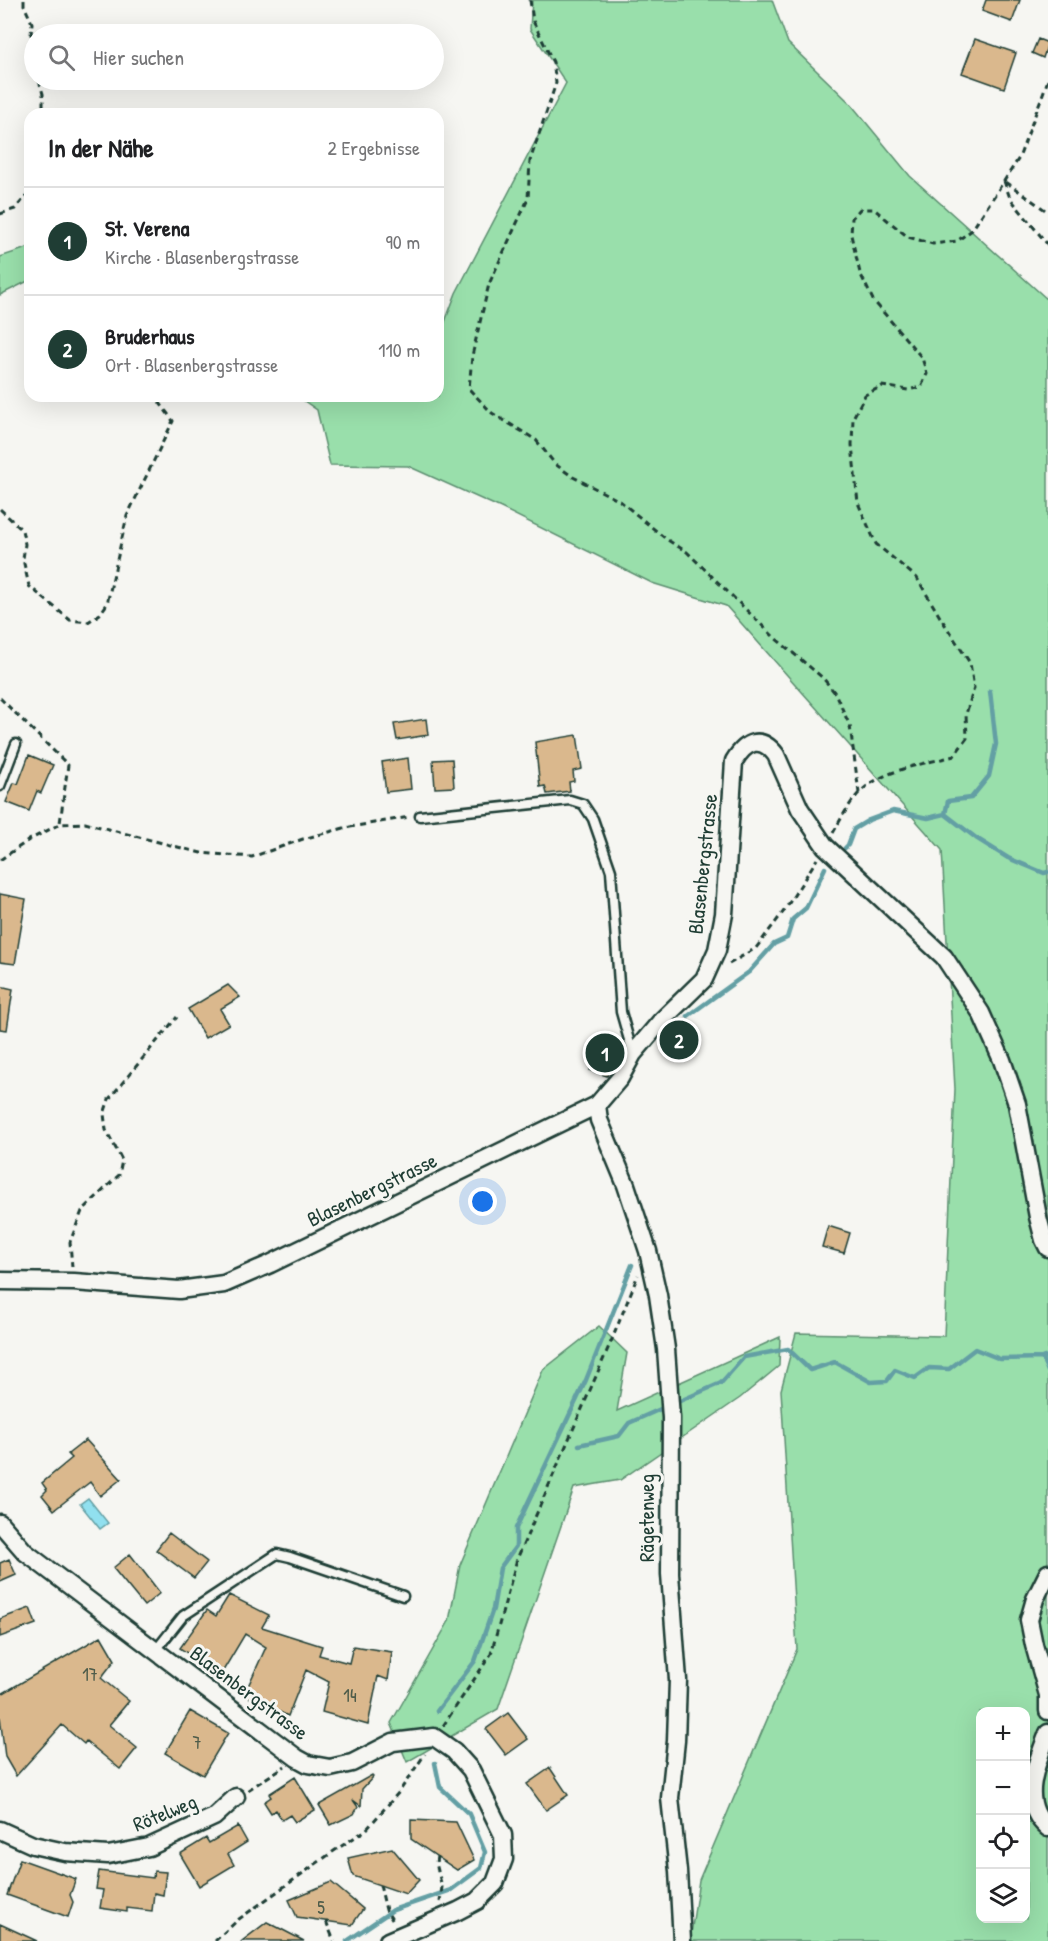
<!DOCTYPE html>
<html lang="de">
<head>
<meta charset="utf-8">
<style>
	body { margin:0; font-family:"Patrick Hand",sans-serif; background:#f2f2f2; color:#202124 }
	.controls { position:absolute; right:18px; bottom:18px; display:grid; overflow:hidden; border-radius:12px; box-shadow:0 6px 24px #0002 }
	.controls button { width:54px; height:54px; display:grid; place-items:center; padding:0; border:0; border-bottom:2px solid #e0e0e0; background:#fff; color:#202124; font:30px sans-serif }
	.you { position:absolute; left:483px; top:1202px; width:21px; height:21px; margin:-15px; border:4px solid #fff; border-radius:50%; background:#1a73e8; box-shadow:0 0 0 9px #1a73e833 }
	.badge { display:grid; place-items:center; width:39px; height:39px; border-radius:50%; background:#1f3d34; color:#fff; font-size:20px; font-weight:700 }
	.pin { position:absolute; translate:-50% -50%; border:3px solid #fff; box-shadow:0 2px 6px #0006 }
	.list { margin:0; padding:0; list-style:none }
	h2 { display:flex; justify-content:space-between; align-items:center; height:78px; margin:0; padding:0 24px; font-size:26px }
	h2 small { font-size:20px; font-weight:400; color:#757577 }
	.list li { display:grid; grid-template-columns:39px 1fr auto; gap:18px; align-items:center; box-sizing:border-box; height:108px; padding:0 24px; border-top:2px solid #e0e0e0 }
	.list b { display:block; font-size:22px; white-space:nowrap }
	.list p { margin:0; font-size:20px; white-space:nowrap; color:#757577 }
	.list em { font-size:20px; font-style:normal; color:#757577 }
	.icon { flex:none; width:33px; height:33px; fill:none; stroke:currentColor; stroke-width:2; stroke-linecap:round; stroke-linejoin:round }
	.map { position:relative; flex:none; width:1048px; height:1941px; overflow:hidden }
	.search { position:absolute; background:#fff; box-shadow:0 6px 24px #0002; left:24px; top:24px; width:420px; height:66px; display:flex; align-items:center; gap:15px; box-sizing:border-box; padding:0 21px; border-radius:33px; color:#757577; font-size:22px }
	.panel { position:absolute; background:#fff; box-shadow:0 6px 24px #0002; left:24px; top:108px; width:420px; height:294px; border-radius:18px }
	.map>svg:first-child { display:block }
</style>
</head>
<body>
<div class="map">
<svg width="1048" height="1941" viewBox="0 0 1048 1941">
	<rect width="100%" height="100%" fill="#f6f6f2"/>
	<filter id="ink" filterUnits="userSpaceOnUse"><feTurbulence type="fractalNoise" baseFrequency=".0167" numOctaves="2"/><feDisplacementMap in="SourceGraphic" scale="12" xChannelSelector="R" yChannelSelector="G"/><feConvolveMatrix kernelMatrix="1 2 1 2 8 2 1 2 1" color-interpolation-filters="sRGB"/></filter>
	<g filter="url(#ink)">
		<path fill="#99dfab" stroke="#5c8e70" stroke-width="1.5" fill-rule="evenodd" d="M 532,0 L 772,0 L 788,43 L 850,103 L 910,176 L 1048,300 L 1048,1941 L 690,1941 L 699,1880 L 797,1649 L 781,1390 L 796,1333 L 944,1336 L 955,1089 L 942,850 L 726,606 L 652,583 L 501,508 L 408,466 L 330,465 L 317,410 L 297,396 L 438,396 L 438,340 L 456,293 L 566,83 L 530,29 ZM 980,1712 L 1026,1712 L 1026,1918 L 980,1918 Z
			M 30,247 L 30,280 L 0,295 L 0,257 Z
			M 599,1326 L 627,1353 L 617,1411 L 780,1337 L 779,1366 L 740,1398 L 620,1480 L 574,1488 L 498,1709 L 407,1762 L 391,1723 L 449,1621 L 460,1565 L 543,1370 Z"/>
		<path fill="#91e0ef" stroke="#639fa4" stroke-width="1.5" d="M 88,1498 L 108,1523 L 100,1529 L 80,1504 Z"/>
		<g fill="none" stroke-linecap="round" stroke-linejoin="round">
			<path stroke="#639fa4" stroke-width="4.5" d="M 945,814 L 948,801 L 971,798 L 989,776 L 996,744 L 990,691
				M 845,848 L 848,845 L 854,829 L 869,820 L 893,811 L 928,818 L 945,814 L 976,838 L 1008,858 L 1044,873 L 1048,872
				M 688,1016 L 749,972 L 774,944 L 787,938 L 793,919 L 806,908 L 825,868
				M 1042,1358 L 1048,1371
				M 673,1404 L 721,1383 L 744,1357 L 788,1349 L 810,1370 L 835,1362 L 871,1382 L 887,1381 L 895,1370 L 915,1378 L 929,1368 L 949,1369 L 975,1349 L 1000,1359 L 1042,1358 L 1048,1356
				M 579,1445 L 619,1436 L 629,1423 L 665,1407
				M 437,1711 L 475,1661 L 493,1609 L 500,1568 L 516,1546 L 516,1528 L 586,1380 L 632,1265
				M 347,1941 L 393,1910 L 451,1890 L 481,1868 L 485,1852 L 469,1814 L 440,1787 L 435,1763"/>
		</g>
		<path fill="#dab88d" stroke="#1f3d34" stroke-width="1.5" d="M 986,0 L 1020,0 L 1012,22 L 982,11 Z
			M 975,39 L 1016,53 L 1004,88 L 962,73 Z
			M 1038,39 L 1048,43 L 1043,58 L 1032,53 Z
			M 426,719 L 428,735 L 397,740 L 394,724 Z
			M 577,735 L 582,769 L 573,771 L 574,781 L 569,782 L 570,791 L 547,794 L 545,786 L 540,787 L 535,742 Z
			M 29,755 L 53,765 L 41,793 L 37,791 L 29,811 L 6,802 L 14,783 L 18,784 Z
			M 408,758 L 411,789 L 386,792 L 382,762 Z
			M 452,759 L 454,787 L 435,788 L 433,760 Z
			M 0,894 L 26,899 L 15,964 L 0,962 Z
			M 228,985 L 240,997 L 220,1009 L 229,1024 L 205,1038 L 188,1009 Z
			M 0,986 L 13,989 L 7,1030 L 0,1029 Z
			M 683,1026 L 693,1040 L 675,1053 L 665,1040 Z
			M 602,1036 L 621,1042 L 618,1049 L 623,1050 L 614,1066 L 611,1065 L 607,1076 L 590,1070 L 594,1059 L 588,1057 L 593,1041 L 600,1043 Z
			M 828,1226 L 850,1233 L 844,1253 L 822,1247 Z
			M 86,1440 L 121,1479 L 100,1496 L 90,1482 L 54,1510 L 42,1495 L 47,1490 L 42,1483 L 72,1458 L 68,1454 Z
			M 169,1533 L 207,1562 L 194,1578 L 156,1550 Z
			M 130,1554 L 160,1593 L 144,1606 L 113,1568 Z
			M 9,1559 L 16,1575 L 0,1582 L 0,1563 Z
			M 229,1595 L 269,1615 L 262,1627 L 322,1646 L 319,1655 L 349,1663 L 353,1646 L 392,1652 L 388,1680 L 378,1676 L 368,1725 L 322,1712 L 329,1682 L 306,1670 L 288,1716 L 244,1695 L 266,1647 L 245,1634 L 220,1676 L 180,1648 L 207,1610 L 216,1616 Z
			M 30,1608 L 36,1624 L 0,1637 L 0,1619 Z
			M 101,1636 L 115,1660 L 101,1678 L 129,1701 L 109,1725 L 137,1748 L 120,1769 L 86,1741 L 84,1744 L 62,1725 L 16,1776 L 5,1757 L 0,1716 L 0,1695 Z
			M 190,1711 L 228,1733 L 203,1775 L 165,1753 Z
			M 508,1713 L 528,1739 L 506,1755 L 486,1729 Z
			M 550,1768 L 568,1795 L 546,1810 L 527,1784 Z
			M 372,1775 L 373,1777 L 362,1789 L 361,1806 L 353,1800 L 358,1807 L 354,1814 L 331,1825 L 319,1805 Z
			M 295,1777 L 315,1810 L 295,1822 L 290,1815 L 282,1820 L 276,1810 L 271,1813 L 264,1802 L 271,1797 L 269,1794 Z
			M 411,1820 L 456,1822 L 474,1860 L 457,1870 L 411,1839 Z
			M 238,1826 L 247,1842 L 228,1854 L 234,1865 L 199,1886 L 180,1854 L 206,1838 L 209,1843 Z
			M 392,1848 L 419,1880 L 406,1894 L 353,1876 L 348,1858 Z
			M 20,1859 L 76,1879 L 70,1895 L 73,1902 L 68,1917 L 7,1895 Z
			M 99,1871 L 153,1878 L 154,1871 L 166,1872 L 163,1895 L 154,1893 L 152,1911 L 127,1908 L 127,1912 L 100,1908 L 103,1890 L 96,1889 Z
			M 331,1882 L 363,1909 L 352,1925 L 297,1917 L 289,1900 Z
			M 267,1922 L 279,1928 L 304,1941 L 242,1941 Z
			M 0,1924 L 37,1941 L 0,1941 Z"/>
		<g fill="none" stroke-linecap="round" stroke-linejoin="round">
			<defs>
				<path id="lane" d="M 0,786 L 16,744
					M 420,816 L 570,800 L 583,804 L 593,819 L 611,871 L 621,1012 L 633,1054
					M 156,1650 L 183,1616 L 277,1554 L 290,1557 L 403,1596"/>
				<path id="street" d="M 597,1105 L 599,1120 L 626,1185 L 648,1251 L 658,1295 L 666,1349 L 671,1418 L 670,1574 L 678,1680 L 676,1741 L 670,1798 L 678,1871 L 682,1941
					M 0,1281 L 74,1282 L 179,1290 L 224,1284 L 270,1264 L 597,1105 L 620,1078 L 633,1054 L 661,1021 L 704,979 L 717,950 L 724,914 L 734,761 C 746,741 761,735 776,755 L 800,809 L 825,846 L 944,957 L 981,1013 L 1002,1060 L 1017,1104 L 1038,1217 L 1044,1240 L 1048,1248
					M 0,1523 L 25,1552 L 297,1758 L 308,1764 L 330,1768 L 352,1763 L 393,1742 L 434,1737 L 454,1751 L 471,1770 L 503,1835 L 504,1859 L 495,1883 L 477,1901 L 458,1911 L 388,1941
					M 1048,1573 L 1035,1599 L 1029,1620 L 1034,1645 L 1048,1695 L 1048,1711
					M 1048,1733 C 1037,1763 1018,1803 1048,1828
					M 0,1830 L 33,1845 L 65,1852 L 108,1855 L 149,1847 L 214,1817 L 236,1797"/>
			</defs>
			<use href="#lane" stroke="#1f3d34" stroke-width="13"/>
			<use href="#street" stroke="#1f3d34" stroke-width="21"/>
			<path stroke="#1f3d34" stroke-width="3" stroke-dasharray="6 4.5" stroke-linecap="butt" d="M 24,0 L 24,5 L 32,23 L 30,47 L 34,62
				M 530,0 L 533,21 L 553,62 L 556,83 L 530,161 L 528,199 L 489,284 L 472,356 L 469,389 L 492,413 L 536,440 L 555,464 L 573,477 L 620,501 L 666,539 L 687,552 L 775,638 L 823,678 L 835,693 L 850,726 L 859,793
				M 39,80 L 43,94 L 43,114
				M 1004,181 L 1010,198 L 1048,245
				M 1006,182 L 1048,212
				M 0,214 L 15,209 L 30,192
				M 0,509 L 22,530 L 25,544 L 23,559 L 29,586 L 70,620 L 88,622 L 100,614 L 107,604 L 127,516 L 173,421 L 155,396
				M 0,698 L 68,765 L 60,823
				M 833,833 C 841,819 848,805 859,793 C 882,770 923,764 954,756 L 967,738 L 966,714 L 974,688 L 970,663 L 940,617 L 917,578 L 876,544 L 858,503 L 852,445 L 853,418 L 865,395 L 882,386 L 908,390 L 921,387 L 927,374 L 922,358 L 873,300 L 860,273 L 851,235 L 852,218 L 860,209 L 874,209 L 908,237 L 933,244 L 957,241 L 972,230 L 1019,158 L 1048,80
				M 0,860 L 29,840 L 60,824 L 85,823 L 201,853 L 252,857 L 303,839 L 344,828 L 409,817
				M 729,964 L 756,948 L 784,911 L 817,859
				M 72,1267 L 70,1242 L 82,1211 L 119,1175 L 122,1160 L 106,1130 L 104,1114 L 109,1099 L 177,1017
				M 443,1726 L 491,1654 L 517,1559 L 613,1337 L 638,1275
				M 248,1790 L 285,1766
				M 437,1856 L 436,1863 L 442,1887 L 440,1902
				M 380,1885 L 386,1910 L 394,1923
				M 326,1921 L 334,1941
				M 215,1941 L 239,1919 L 334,1851 L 366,1830 L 399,1792 L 425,1754"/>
			<use href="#lane" stroke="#f6f6f2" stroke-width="8"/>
			<use href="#street" stroke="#f6f6f2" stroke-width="16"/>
		</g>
	</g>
	<g text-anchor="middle" stroke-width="6" stroke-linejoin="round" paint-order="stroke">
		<g font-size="18" fill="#4e5c4a">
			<text x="90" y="1681">17</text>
			<text x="350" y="1702">14</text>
			<text x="197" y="1749">7</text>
			<text x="321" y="1914">5</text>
		</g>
		<g font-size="21" fill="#1f3d34" stroke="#f6f6f2">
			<text transform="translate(703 864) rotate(-84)" y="7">Blasenbergstrasse</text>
			<text transform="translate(372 1190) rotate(-26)" y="7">Blasenbergstrasse</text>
			<text transform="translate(647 1518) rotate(-90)" y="7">Rägetenweg</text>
			<text transform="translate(249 1693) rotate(37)" y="7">Blasenbergstrasse</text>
			<text transform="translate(165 1813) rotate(-22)" y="7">Rötelweg</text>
		</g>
	</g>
</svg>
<div class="controls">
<button>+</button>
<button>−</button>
<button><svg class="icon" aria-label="locate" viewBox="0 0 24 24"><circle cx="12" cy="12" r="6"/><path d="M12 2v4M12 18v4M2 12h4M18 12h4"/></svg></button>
<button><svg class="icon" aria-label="layers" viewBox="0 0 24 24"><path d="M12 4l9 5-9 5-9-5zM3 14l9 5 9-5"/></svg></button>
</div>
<div class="you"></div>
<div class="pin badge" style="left:605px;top:1053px">1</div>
<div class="pin badge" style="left:679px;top:1040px">2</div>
<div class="search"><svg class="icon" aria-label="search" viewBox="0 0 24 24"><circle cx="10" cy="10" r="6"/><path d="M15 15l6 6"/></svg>Hier suchen</div>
<section class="panel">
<h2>In der Nähe<small>2 Ergebnisse</small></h2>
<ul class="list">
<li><span class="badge">1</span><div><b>St. Verena</b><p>Kirche · Blasenbergstrasse</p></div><em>90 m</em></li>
<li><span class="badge">2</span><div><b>Bruderhaus</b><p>Ort · Blasenbergstrasse</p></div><em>110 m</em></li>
</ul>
</section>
</div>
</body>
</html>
